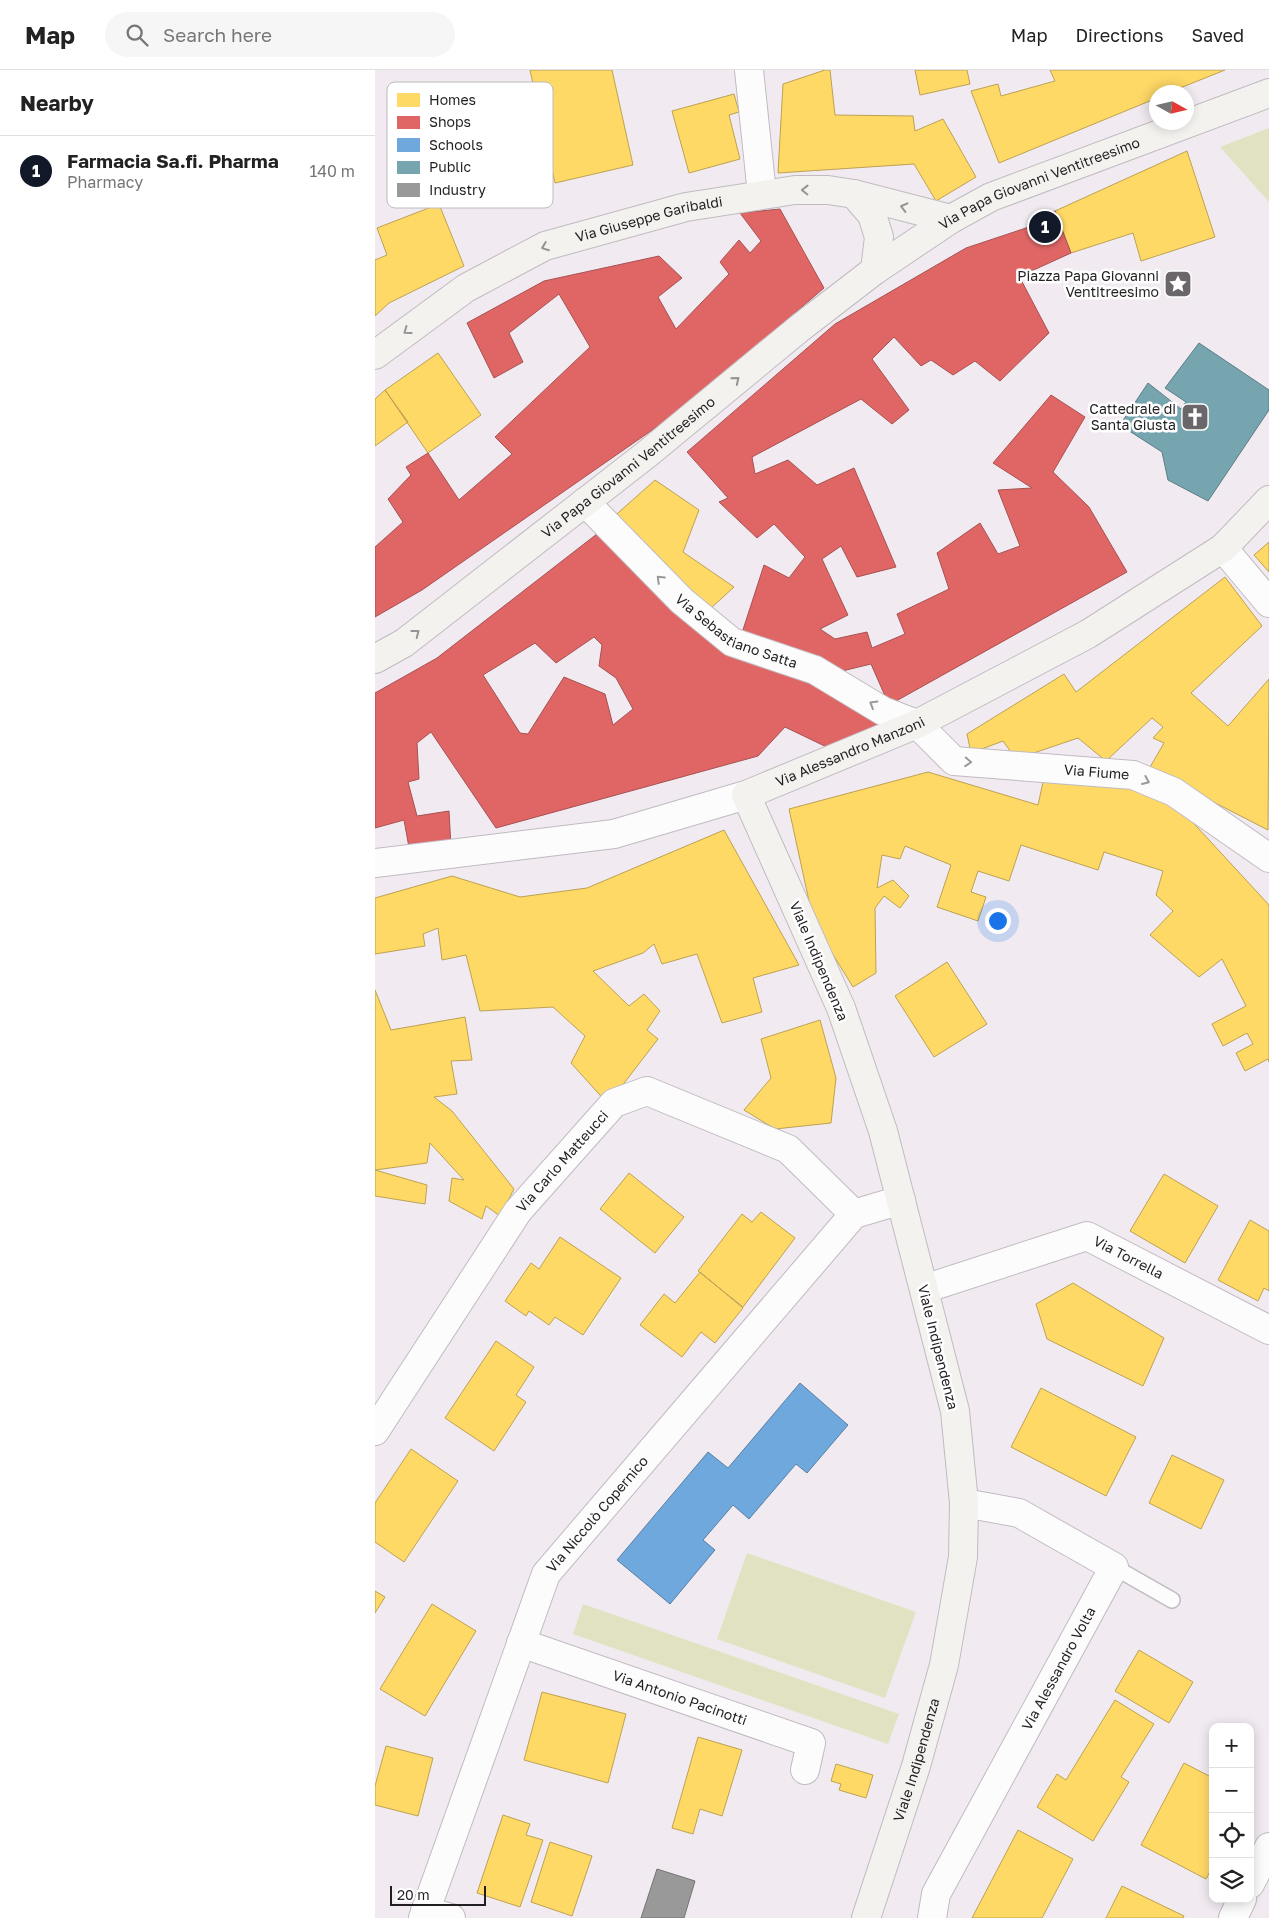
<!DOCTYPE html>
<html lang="en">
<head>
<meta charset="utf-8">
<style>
	body { margin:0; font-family:"Golos Text",sans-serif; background:#f6f6f6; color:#222 }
	.controls { position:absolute; right:15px; bottom:15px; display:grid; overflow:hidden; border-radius:10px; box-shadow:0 2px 12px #0003 }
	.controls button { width:45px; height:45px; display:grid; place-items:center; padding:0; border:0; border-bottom:1px solid #e0e0e0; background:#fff; color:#222; font:25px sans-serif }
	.compass { position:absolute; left:774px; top:15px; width:45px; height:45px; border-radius:50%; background:#fff; box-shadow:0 2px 12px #0003; rotate:98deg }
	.scale { position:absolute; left:15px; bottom:12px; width:96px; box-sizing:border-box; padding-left:5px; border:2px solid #221f22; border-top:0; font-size:14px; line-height:18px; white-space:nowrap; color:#221f22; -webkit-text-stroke:4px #fff; paint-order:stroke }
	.you { position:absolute; left:622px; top:850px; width:18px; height:18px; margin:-12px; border:4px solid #fff; border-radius:50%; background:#1a73e8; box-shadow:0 0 0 8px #1a73e833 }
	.badge { display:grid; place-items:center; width:32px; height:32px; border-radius:50%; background:#111827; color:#fff; font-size:16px; font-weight:700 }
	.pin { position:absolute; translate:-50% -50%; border:2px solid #fff; box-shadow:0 1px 5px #0006 }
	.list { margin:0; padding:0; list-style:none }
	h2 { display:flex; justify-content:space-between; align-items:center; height:65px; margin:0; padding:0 20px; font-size:21px }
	h2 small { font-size:16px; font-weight:400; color:#767676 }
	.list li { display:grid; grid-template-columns:32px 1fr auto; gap:15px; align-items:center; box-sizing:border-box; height:70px; padding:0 20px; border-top:1px solid #e0e0e0 }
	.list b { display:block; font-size:19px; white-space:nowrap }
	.list p { margin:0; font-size:16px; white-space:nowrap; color:#767676 }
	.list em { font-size:16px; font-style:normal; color:#767676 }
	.icon { flex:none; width:28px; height:28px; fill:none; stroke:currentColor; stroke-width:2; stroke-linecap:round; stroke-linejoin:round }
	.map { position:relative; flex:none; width:894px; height:1848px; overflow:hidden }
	header { display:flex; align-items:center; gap:30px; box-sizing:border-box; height:70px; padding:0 25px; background:#fff; border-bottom:1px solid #e0e0e0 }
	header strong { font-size:24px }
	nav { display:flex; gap:28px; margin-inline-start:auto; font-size:18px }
	.search { width:350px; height:45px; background:#f6f6f6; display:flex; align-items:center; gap:12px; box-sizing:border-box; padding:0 18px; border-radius:28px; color:#767676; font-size:19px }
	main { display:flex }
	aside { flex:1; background:#fff }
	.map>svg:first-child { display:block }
</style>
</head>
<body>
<header>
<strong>Map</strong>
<div class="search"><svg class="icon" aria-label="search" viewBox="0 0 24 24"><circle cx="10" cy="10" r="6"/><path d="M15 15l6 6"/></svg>Search here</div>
<nav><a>Map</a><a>Directions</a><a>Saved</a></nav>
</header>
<main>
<aside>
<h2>Nearby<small></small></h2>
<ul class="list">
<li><span class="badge">1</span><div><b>Farmacia Sa.fi. Pharma</b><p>Pharmacy</p></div><em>140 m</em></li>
</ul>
</aside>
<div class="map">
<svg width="894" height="1848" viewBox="0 0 894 1848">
	<rect width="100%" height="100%" fill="#f1ebf1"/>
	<path fill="#e0e2c1" d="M 894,58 L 894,132 L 845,77 Z
		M 372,1483 L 541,1542 L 510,1628 L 342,1569 Z
		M 208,1534 L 524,1644 L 513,1674 L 198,1564 Z"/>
	<path fill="#ffd966" stroke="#bda152" d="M 155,0 L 237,0 L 258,95 L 180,113 Z
		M 450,0 L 455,0 L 460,45 L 538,46 L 540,61 L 568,49 L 601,107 L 561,131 L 539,94 L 403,103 L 408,14 Z
		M 540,0 L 592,0 L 595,14 L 545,25 Z
		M 675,0 L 850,0 L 795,22 L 782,22 L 782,28 L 624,93 L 596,21 L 623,14 L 626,26 L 680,11 Z
		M 359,24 L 364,42 L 354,45 L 365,89 L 314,103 L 297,41 Z
		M 812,81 L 840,167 L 766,191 L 758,163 L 696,183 L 680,141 Z
		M 64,134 L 89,196 L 14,233 L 0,246 L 0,190 L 12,185 L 2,158 Z
		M 63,283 L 106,345 L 53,383 L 10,320 Z
		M 10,320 L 33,352 L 0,376 L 0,329 Z
		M 280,410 L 324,440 L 308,482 L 359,517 L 335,539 L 234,451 Z
		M 894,472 L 894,502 L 879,485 Z
		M 850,507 L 887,556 L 816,623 L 853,656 L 894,609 L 893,760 L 774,699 L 789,673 L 778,668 L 788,657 L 777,648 L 731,691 L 703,668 L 641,689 L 628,671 L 596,683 L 592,664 L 689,604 L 701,622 Z
		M 553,702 L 663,735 L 668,712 L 787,719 L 894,835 L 894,992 L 893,989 L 870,1001 L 861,983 L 878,974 L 872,963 L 848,976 L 837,954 L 871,936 L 847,889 L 824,907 L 775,865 L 798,841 L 781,825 L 788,801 L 729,782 L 723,800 L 646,775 L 634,811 L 603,801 L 596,822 L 611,827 L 603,851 L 562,837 L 576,795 L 530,776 L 525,789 L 507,785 L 502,818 L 518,810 L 534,826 L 525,838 L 509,826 L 500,838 L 501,903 L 478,917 L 439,854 L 414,739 Z
		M 349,760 L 424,895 L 378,908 L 387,942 L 347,953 L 322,884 L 287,894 L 279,874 L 268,883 L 218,901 L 254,936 L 269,924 L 285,941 L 272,960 L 283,969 L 233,1034 L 196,993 L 210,966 L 178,937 L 105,941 L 91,885 L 67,890 L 63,858 L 48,864 L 50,876 L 0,884 L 0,828 L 77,806 L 145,827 L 212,818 Z
		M 572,892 L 612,954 L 559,987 L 520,926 Z
		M 0,920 L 16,960 L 90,947 L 97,990 L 76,991 L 82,1024 L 59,1027 L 77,1041 L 139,1119 L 125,1146 L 111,1136 L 107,1149 L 74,1131 L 77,1108 L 89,1110 L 55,1073 L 52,1093 L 0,1100 L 52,1115 L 50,1134 L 0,1126 Z
		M 445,950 L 461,1008 L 456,1053 L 400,1059 L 369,1040 L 396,1008 L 386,969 Z
		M 254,1103 L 309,1147 L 280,1183 L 225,1139 Z
		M 789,1104 L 843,1136 L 810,1193 L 755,1161 Z
		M 386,1142 L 420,1168 L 368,1237 L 323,1201 L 367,1144 L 377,1152 Z
		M 875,1150 L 894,1161 L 894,1221 L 889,1218 L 883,1231 L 843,1210 Z
		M 185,1167 L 246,1208 L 208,1265 L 180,1247 L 174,1255 L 154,1241 L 151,1246 L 130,1231 L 156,1193 L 164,1199 Z
		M 325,1202 L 368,1238 L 340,1273 L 326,1262 L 307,1287 L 265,1255 L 289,1224 L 300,1233 Z
		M 698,1213 L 789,1268 L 768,1316 L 672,1269 L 661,1234 Z
		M 121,1271 L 159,1297 L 141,1325 L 151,1332 L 119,1381 L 70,1348 Z
		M 666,1318 L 761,1367 L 731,1426 L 636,1377 Z
		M 36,1379 L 83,1411 L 29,1492 L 0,1472 L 0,1433 Z
		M 797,1385 L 849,1410 L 826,1459 L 774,1433 Z
		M 0,1521 L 10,1527 L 0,1543 Z
		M 57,1534 L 101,1561 L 50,1646 L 5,1619 Z
		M 764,1580 L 818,1612 L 794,1653 L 740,1621 Z
		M 167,1622 L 251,1644 L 233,1713 L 149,1690 Z
		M 740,1630 L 779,1654 L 746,1707 L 754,1712 L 718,1771 L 662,1737 L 682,1704 L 691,1710 Z
		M 323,1667 L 367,1680 L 347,1746 L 325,1739 L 318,1764 L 297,1758 Z
		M 11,1676 L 58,1688 L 43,1746 L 0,1735 L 0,1716 Z
		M 809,1693 L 838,1708 L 838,1796 L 831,1809 L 766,1775 Z
		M 461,1694 L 498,1705 L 491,1728 L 464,1720 L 466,1714 L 456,1711 Z
		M 128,1745 L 155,1754 L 151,1765 L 168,1770 L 145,1837 L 102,1823 Z
		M 643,1760 L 698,1789 L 667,1848 L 597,1848 Z
		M 175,1772 L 217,1786 L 197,1846 L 156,1832 Z
		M 747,1816 L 809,1846 L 808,1848 L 731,1848 Z"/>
	<path fill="#e06666" stroke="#a75152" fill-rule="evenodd" d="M 405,139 L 449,218 L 306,340 L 47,520 L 0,547 L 0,477 L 28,452 L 13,429 L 36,405 L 31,397 L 53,383 L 84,430 L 137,384 L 120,367 L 215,277 L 184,224 L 134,263 L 148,292 L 119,308 L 92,253 L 169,211 L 284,186 L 307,208 L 283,227 L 301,259 L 354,204 L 345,192 L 364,170 L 375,183 L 386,171 L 365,143 Z
		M 680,141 L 696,183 L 663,198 L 644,206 L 674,263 L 625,311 L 600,291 L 578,305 L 556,290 L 546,296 L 519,267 L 497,289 L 534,340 L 517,354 L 486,329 L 377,387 L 380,404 L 413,390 L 442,415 L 479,398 L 521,497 L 482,507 L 466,476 L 447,489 L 473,545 L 445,559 L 460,569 L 492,562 L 497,578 L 530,564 L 522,544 L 574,519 L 562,483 L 605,453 L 623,484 L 645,476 L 623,420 L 657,418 L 618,393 L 676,325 L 710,347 L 678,402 L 714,437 L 752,502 L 514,635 L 496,594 L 463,602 L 365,569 L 389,495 L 414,508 L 430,487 L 399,454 L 382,468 L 344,432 L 353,428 L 312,382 L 460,254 L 591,178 L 651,158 Z
		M 227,460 L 331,564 L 505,647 L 507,664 L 460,681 L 410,657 L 383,686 L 121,758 L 56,662 L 42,673 L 44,709 L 33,712 L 42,746 L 74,741 L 76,777 L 35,783 L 29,750 L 0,758 L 0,623 L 62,588 ZM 219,567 L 227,575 L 224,596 L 241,608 L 258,639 L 238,655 L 230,624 L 189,607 L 153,664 L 145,663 L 108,605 L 160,573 L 181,593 Z"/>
	<path fill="#6fa8dc" stroke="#587fa4" d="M 425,1313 L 473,1355 L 432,1403 L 421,1394 L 374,1449 L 358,1435 L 328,1470 L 340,1480 L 295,1534 L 242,1490 L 333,1382 L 353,1398 Z"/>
	<path fill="#76a5af" stroke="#5d7d85" d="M 824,273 L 894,320 L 894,340 L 833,431 L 793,410 L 787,382 L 745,355 L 773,313 L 806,339 L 811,332 L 790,318 Z"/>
	<path fill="#999" stroke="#757475" d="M 282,1799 L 320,1811 L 309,1848 L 266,1848 Z"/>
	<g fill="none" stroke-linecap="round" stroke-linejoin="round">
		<defs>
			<path id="service" d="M 739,1497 L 797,1530"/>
			<g id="minor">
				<path d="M 374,0 L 387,124"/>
				<path id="s1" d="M 210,432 L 307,531 L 357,572 L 440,600 L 508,641 L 542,654 L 579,691 L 758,705 L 799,722 L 894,788"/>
				<path d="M 848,478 L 894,533"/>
				<path d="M 0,793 L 239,764 L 371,725"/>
				<path id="s2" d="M 549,1219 L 712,1166 L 894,1260"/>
				<path id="s3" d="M 0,1361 L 143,1141 L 239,1033 L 272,1021 L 413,1079 L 479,1144"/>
				<path id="s4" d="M 146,1573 L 436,1673 L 430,1700"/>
				<path d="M 875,1814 L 894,1777"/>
				<path d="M 50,1841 L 76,1848"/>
				<path id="s5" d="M 48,1848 L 171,1504 L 479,1144 L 526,1130"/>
				<path id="s6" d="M 557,1848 L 561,1824 L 739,1497 L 644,1443 L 589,1433"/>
				<path d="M 858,1848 L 867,1829"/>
			</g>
			<g id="secondary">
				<path d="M 479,124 L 497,145 L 504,167 L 500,200"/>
				<path id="s7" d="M 0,285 L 91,218 L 170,176 L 311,137 L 420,120 L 453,120 L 479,124 L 576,149"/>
				<path id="s8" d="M 0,589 L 29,573 L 272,384 L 426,257 L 500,200 L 576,149 L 616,127 L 894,23"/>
				<path id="s9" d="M 491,1848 L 541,1696 L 569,1595 L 588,1487 L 589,1433 L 580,1341 L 508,1061 L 466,938 L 371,725 L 542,654 L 713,564 L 848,478 L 894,430"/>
			</g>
		</defs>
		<use href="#service" stroke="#c0bbc0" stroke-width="18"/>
		<use href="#minor" stroke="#c0bbc0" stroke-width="30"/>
		<use href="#secondary" stroke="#c0bbc0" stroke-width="30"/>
		<use href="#service" stroke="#fdfcfd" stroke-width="15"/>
		<use href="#minor" stroke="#fdfcfd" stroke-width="28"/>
		<use href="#secondary" stroke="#f3f2ef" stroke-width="28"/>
	</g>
	<defs><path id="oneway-chevron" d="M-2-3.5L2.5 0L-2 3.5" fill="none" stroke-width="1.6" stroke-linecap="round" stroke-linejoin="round" transform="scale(1.25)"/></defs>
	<g stroke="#959393">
		<use href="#oneway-chevron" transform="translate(430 120) rotate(-179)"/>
		<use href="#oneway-chevron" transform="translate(529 137) rotate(-166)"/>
		<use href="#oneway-chevron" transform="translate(170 177) rotate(159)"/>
		<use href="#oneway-chevron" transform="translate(32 261) rotate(144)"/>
		<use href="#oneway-chevron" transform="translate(361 310) rotate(-39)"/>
		<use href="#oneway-chevron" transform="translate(41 563) rotate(-38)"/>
	</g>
	<g stroke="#9a999a">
		<use href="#oneway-chevron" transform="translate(285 509) rotate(-136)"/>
		<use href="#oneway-chevron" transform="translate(498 634) rotate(-149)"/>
		<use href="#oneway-chevron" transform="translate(593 692) rotate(4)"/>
		<use href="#oneway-chevron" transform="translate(771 711) rotate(23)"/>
	</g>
	<defs>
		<symbol id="sight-square" viewBox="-11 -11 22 22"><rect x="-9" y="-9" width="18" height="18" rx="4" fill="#6a666a" stroke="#fff"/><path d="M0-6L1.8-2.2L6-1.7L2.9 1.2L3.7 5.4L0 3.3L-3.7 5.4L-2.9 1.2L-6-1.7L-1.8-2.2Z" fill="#fff"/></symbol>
		<symbol id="church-square" viewBox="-11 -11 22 22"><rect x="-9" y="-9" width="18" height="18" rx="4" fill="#6a666a" stroke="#fff"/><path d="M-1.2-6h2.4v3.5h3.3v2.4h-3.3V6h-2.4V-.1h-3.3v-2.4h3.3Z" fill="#fff"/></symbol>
	</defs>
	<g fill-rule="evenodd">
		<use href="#sight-square" x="787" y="198" width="32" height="32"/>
		<use href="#church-square" x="804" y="331" width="32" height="32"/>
	</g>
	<g text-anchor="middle" stroke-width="5" stroke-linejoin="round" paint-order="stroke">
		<g font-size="14" fill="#221f22" stroke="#fff">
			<text dy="5" stroke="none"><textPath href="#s8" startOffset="821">Via Papa Giovanni Ventitreesimo</textPath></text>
			<text dy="5" stroke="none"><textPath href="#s7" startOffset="310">Via Giuseppe Garibaldi</textPath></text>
			<text dy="5" stroke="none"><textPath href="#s8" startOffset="318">Via Papa Giovanni Ventitreesimo</textPath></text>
			<text dy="5" stroke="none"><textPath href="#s1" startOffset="202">Via Sebastiano Satta</textPath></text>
			<text dy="5" stroke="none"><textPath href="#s9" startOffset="1286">Via Alessandro Manzoni</textPath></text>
			<text dy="5" stroke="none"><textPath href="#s1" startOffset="602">Via Fiume</textPath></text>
			<text transform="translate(444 891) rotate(67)" y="5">Viale Indipendenza</text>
			<text dy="5" stroke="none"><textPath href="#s3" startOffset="329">Via Carlo Matteucci</textPath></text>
			<text dy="5" stroke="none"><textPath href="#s2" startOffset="218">Via Torrella</textPath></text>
			<text transform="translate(563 1277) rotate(76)" y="5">Viale Indipendenza</text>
			<text dy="5" stroke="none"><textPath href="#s5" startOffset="444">Via Niccolò Copernico</textPath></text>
			<text dy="5" stroke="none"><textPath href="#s6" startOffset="281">Via Alessandro Volta</textPath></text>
			<text dy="5" stroke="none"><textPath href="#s4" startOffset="168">Via Antonio Pacinotti</textPath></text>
			<text dy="5" stroke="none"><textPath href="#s9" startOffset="166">Viale Indipendenza</textPath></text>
		</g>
		<g font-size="14" fill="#221f22" stroke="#fff" text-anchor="end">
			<text x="784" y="211">Piazza Papa Giovanni<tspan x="784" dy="16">Ventitreesimo</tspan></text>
			<text x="801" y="344">Cattedrale di<tspan x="801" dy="16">Santa Giusta</tspan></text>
		</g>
	</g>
	<rect x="12" y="12" width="166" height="126" rx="8" fill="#fff" stroke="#bdbcbd" stroke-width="1"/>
	<rect x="22" y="23" width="23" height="14" fill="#ffd966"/>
	<rect x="22" y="46" width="23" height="13" fill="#e06666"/>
	<rect x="22" y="68" width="23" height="14" fill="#6fa8dc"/>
	<rect x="22" y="91" width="23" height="13" fill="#76a5af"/>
	<rect x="22" y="113" width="23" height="14" fill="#999"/>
	<g font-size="14" fill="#221f22">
		<text x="54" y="35">Homes</text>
		<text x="54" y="57">Shops</text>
		<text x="54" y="80">Schools</text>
		<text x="54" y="102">Public</text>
		<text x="54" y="125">Industry</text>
	</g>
</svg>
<div class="controls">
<button>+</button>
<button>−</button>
<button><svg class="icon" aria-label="locate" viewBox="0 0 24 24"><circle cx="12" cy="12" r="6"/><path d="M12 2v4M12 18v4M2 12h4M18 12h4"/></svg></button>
<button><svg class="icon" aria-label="layers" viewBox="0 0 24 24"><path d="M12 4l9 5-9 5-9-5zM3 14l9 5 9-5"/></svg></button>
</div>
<svg class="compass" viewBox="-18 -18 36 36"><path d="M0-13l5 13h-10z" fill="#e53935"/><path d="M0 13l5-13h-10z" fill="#767676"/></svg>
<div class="scale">20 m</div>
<div class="you"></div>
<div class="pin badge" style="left:670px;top:157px">1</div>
</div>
</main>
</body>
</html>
